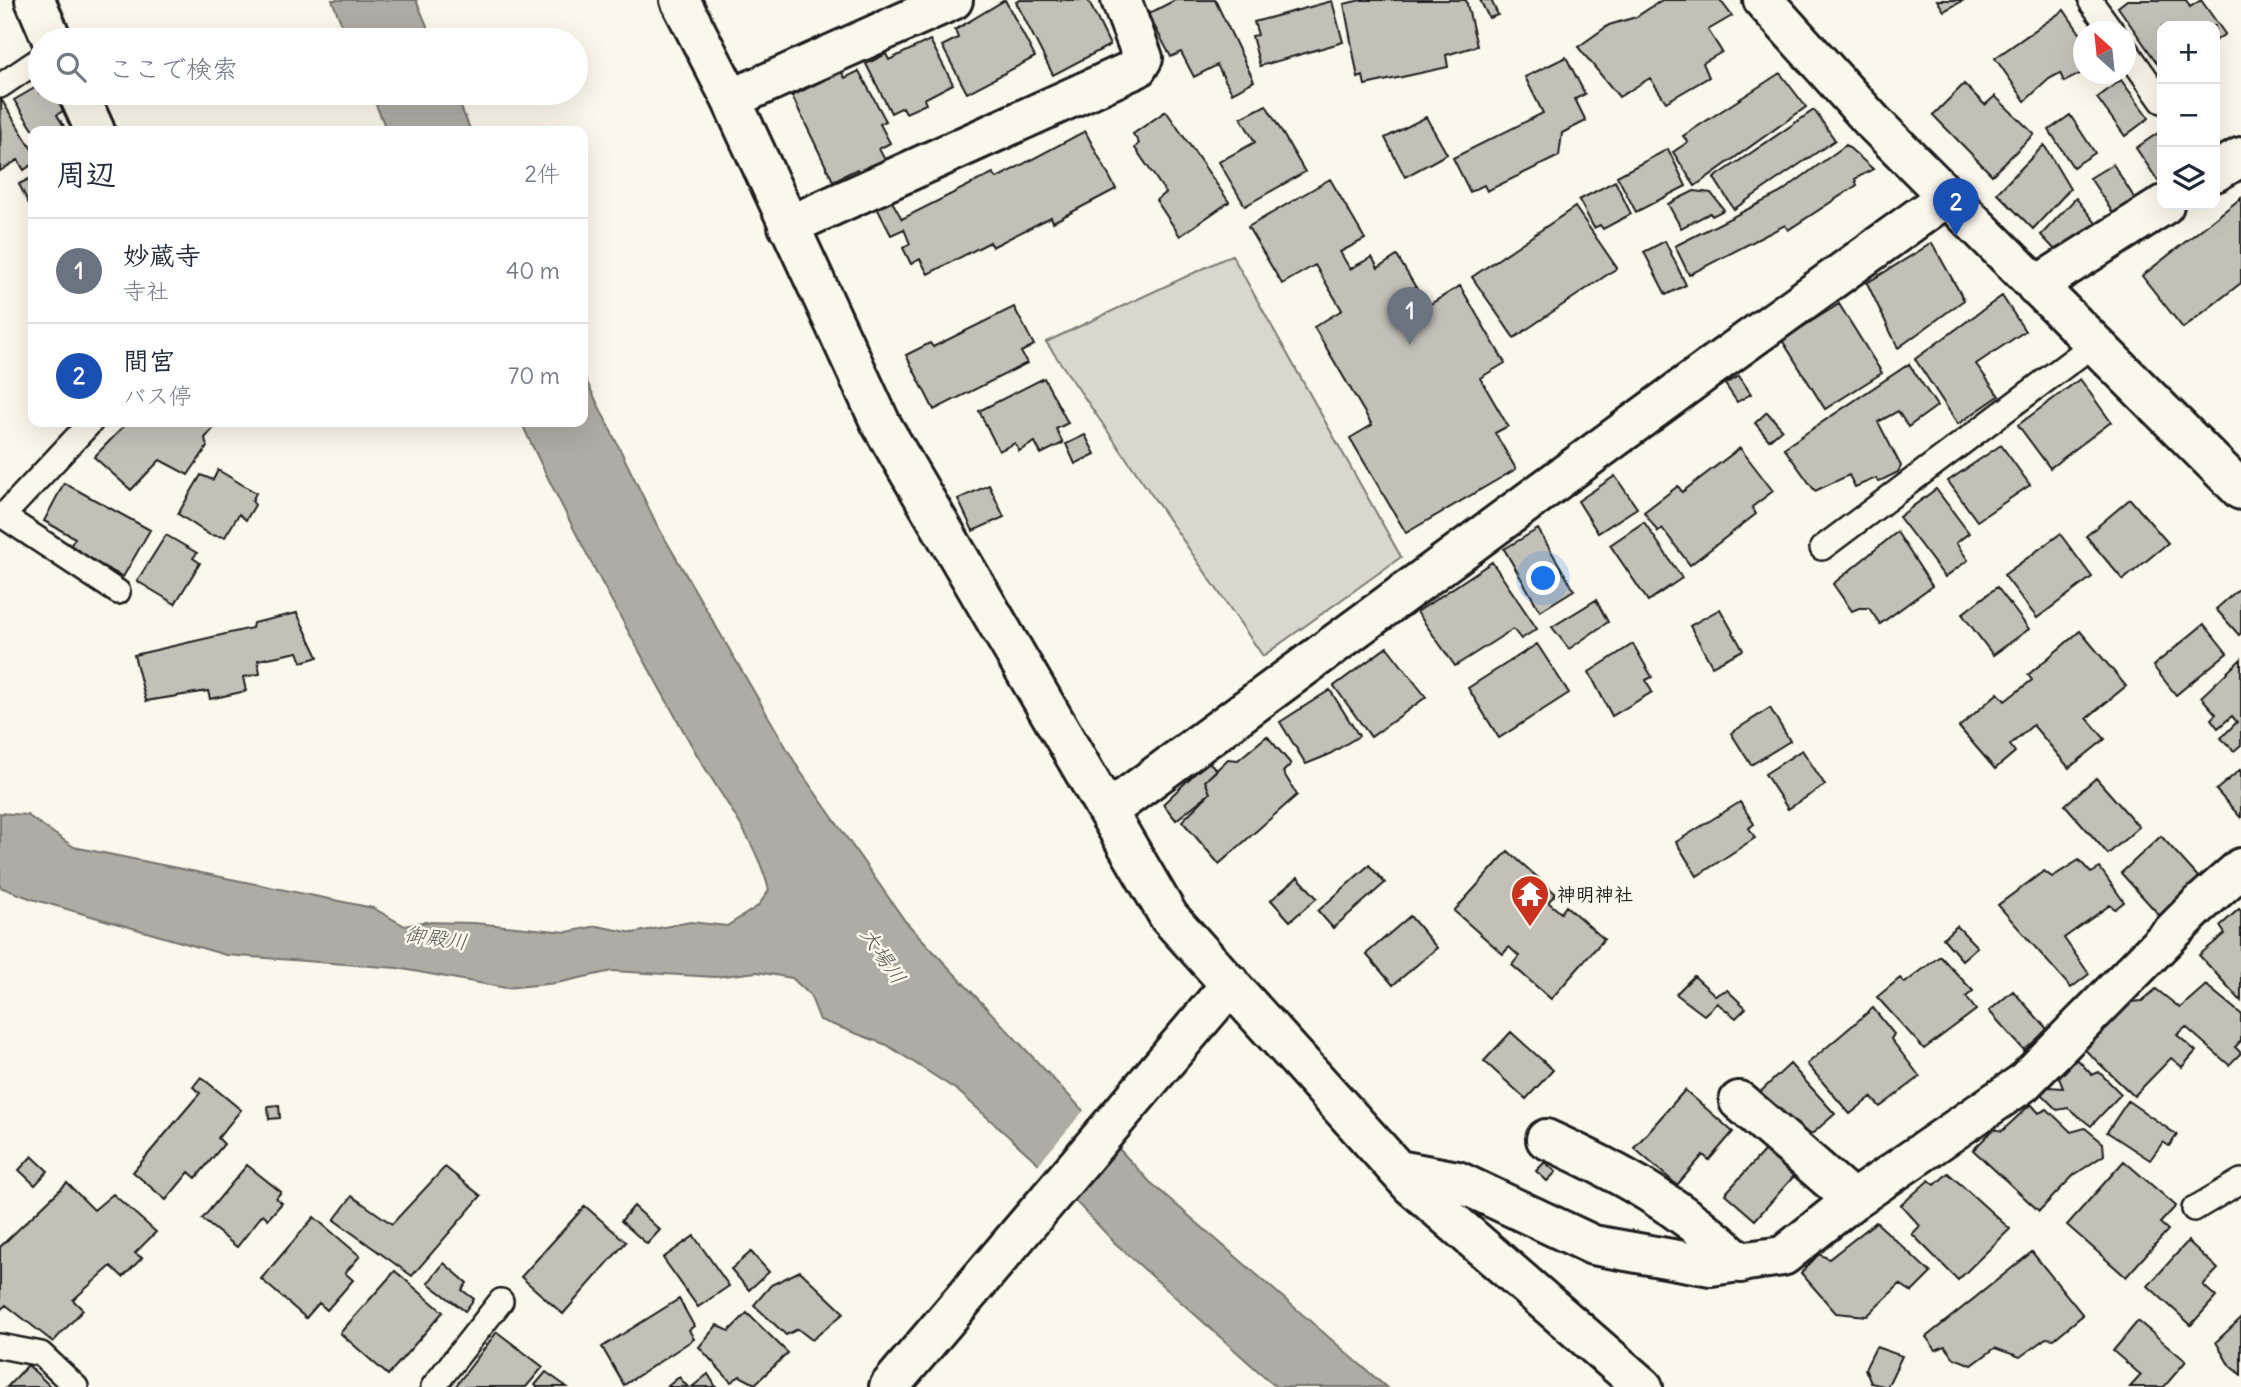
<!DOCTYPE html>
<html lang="ja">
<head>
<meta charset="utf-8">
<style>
	body { margin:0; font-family:Delius,"Klee One",sans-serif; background:#f6f6f7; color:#1f2937 }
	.controls { position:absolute; right:21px; top:21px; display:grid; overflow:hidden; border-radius:14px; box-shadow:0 7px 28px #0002 }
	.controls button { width:63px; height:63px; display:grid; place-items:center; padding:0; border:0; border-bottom:2px solid #e0e1e3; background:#fff; color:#1f2937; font:35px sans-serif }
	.compass { position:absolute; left:2073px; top:21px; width:63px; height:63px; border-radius:50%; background:#fff; box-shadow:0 7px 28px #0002; rotate:333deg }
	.you { position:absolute; left:1544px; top:579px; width:24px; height:24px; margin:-18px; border:5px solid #fff; border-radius:50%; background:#1a73e8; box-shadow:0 0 0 10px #1a73e833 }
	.badge { display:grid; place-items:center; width:46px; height:46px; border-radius:50%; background:#0b8043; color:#fff; font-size:23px; font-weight:700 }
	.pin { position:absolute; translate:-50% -58px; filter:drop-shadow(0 2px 4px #0008) }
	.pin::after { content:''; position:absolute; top:37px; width:24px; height:21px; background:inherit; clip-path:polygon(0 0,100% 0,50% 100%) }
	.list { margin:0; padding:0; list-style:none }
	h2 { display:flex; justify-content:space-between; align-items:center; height:91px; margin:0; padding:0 28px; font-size:30px }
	h2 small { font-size:23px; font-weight:400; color:#747a83 }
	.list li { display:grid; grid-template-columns:46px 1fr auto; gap:21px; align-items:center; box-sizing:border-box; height:105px; padding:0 28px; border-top:2px solid #e0e1e3 }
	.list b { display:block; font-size:26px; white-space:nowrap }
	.list p { margin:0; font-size:23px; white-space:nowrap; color:#747a83 }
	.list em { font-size:23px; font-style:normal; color:#747a83 }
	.icon { flex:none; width:38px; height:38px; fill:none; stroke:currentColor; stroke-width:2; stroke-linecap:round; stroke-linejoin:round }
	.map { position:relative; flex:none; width:2241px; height:1387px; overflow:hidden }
	.search { position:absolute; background:#fff; box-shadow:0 7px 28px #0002; left:28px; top:28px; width:560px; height:77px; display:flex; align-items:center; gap:18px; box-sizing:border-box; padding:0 24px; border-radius:38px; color:#747a83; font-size:26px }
	.panel { position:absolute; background:#fff; box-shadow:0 7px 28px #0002; left:28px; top:126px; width:560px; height:301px; border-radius:14px }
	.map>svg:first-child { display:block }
</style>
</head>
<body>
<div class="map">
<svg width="2241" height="1387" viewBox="0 0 2241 1387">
	<rect width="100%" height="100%" fill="#fbf7ec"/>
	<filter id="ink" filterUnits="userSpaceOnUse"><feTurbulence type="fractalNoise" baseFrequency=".0143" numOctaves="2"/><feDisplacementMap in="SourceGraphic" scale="14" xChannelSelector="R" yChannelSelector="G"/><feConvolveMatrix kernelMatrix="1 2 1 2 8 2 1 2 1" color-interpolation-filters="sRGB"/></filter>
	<g filter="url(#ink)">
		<path fill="#dad7ce" stroke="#7b7a75" stroke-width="2" d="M 1232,255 L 1401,557 L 1263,656 L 1046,342 Z"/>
		<path fill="#afaca5" stroke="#74726e" stroke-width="2" d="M 332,0 L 416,0 L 433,40 L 348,40 Z
			M 371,93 L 455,93 L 471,131 L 387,131 Z
			M 583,374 L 657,525 L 800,771 L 905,921 L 1150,1182 L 1386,1387 L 1276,1387 L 1115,1243 L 1049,1173 L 958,1091 L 887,1045 L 820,1020 L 810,995 L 792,978 L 757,972 L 715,977 L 612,971 L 557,983 L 506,988 L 397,968 L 226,955 L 32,899 L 0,887 L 0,813 L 27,815 L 74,847 L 373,908 L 405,926 L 422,922 L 474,923 L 567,932 L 597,926 L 633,933 L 690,922 L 727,926 L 758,906 L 769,890 C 756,838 718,793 692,746 C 632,639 573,533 521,422 L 583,422 Z"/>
		<path fill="#fbf7ec" d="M 1085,1109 L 1121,1146 L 1072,1203 L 1036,1167 Z"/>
		<path fill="#c3c0b8" stroke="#1c1c1c" stroke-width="2" d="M 1005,0 L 1035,57 L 967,93 L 942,46 L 958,38 L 955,30 Z
			M 1020,0 L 1088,0 L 1110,45 L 1053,75 L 1016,2 Z
			M 1175,0 L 1215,0 L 1254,81 L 1232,93 L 1217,65 L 1194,77 L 1181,52 L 1171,57 L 1148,14 Z
			M 1361,0 L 1466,0 L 1477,46 L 1446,55 L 1448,67 L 1365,85 L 1363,76 L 1358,78 L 1344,4 Z
			M 1480,0 L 1491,0 L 1498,15 L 1489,18 Z
			M 1662,0 L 1720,0 L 1732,16 L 1708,30 L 1722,52 L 1703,63 L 1709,77 L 1666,102 L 1650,78 L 1619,97 L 1578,47 L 1609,25 L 1636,17 Z
			M 1937,0 L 1964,0 L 1944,11 Z
			M 2127,0 L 2186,0 L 2190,7 L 2201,0 L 2225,34 L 2215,41 L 2215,26 L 2162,26 L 2162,70 L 2118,7 Z
			M 1332,1 L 1343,42 L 1260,66 L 1252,36 L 1258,35 L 1254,22 Z
			M 2064,10 L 2084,39 L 2084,72 L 2064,82 L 2060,73 L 2049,79 L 2025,101 L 1995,58 Z
			M 930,40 L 953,84 L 924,99 L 926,104 L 906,113 L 903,107 L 891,113 L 866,64 L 886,54 L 889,60 Z
			M 1566,57 L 1585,94 L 1575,99 L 1586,121 L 1562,133 L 1559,156 L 1487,191 L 1484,185 L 1470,192 L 1453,158 L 1543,113 L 1525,77 Z
			M 841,71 L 845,78 L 859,71 L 886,121 L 880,124 L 890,143 L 879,149 L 885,160 L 859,173 L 857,169 L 833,181 L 792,96 Z
			M 1780,73 L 1806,107 L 1695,186 L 1673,152 L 1688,142 L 1683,136 Z
			M 2121,80 L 2149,118 L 2125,136 L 2097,98 Z
			M 1964,84 L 1985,105 L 1995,96 L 2034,134 L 1992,175 L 1933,115 Z
			M 40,85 L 40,93 L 53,93 L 64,110 L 57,115 L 67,131 L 34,131 L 14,100 Z
			M 1,99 L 33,151 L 33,164 L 24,170 L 18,160 L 0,171 Z
			M 1266,105 L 1305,172 L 1245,206 L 1219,162 L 1255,142 L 1241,118 Z
			M 1814,110 L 1835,140 L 1734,209 L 1714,178 Z
			M 1166,111 L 1229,202 L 1180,236 L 1156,200 L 1166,193 L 1135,148 L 1139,143 L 1133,134 Z
			M 2070,115 L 2095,153 L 2073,167 L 2049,130 Z
			M 1426,117 L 1447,154 L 1405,177 L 1385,138 Z
			M 1085,131 L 1116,189 L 1053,222 L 1051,217 L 992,247 L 990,242 L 928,274 L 920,259 L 911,264 L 903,248 L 910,244 L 904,229 L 891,235 L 876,206 L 890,198 L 902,219 L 993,173 L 997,178 Z
			M 2158,133 L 2162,140 L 2160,184 L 2136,148 Z
			M 1846,145 L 1873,169 L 1855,179 L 1857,185 L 1788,230 L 1785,225 L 1689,275 L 1675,246 L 1780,193 Z
			M 2044,145 L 2070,189 L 2033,229 L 1997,193 Z
			M 1668,149 L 1686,186 L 1636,212 L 1617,176 Z
			M 2113,164 L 2137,202 L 2115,216 L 2090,178 Z
			M 33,177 L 33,212 L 19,184 Z
			M 1330,179 L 1365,239 L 1340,252 L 1350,269 L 1372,257 L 1378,268 L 1397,256 L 1427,306 L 1460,286 L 1505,363 L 1480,378 L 1508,426 L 1495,433 L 1516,469 L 1406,533 L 1350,438 L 1372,425 L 1314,327 L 1342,310 L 1315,265 L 1282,284 L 1248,227 Z
			M 1615,181 L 1631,214 L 1603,229 L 1600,225 L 1594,228 L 1579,200 Z
			M 1694,191 L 1711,193 L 1724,210 L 1712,216 L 1710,213 L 1681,228 L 1668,204 Z
			M 2076,198 L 2099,227 L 2056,251 L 2041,235 Z
			M 2241,198 L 2241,283 L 2183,328 L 2142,276 Z
			M 1575,207 L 1617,268 L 1514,338 L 1472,277 Z
			M 1665,241 L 1686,285 L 1666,295 L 1644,252 Z
			M 1932,243 L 1964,300 L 1898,348 L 1867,283 Z
			M 2002,296 L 2025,331 L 1976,364 L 1999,396 L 1958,424 L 1915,359 Z
			M 1839,304 L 1882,373 L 1825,409 L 1782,340 Z
			M 1014,307 L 1034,345 L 1021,352 L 1027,363 L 934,410 L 906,355 L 930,343 L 933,347 Z
			M 1909,364 L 1937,406 L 1908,427 L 1898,411 L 1878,422 L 1901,466 L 1898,472 L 1878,482 L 1876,478 L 1855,487 L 1849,475 L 1815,491 L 1784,448 Z
			M 1739,376 L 1751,394 L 1737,402 L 1725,384 Z
			M 1044,378 L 1068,423 L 1056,429 L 1063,443 L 1041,454 L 1035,442 L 1019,451 L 1015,443 L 999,451 L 979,411 Z
			M 2080,379 L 2111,422 L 2050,468 L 2018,425 Z
			M 1767,412 L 1782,429 L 1769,440 L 1755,423 Z
			M 128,422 L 219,422 L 205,438 L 207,447 L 188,475 L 160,460 L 131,490 L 94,457 Z
			M 1085,435 L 1095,454 L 1075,464 L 1066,444 Z
			M 2001,445 L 2030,485 L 1977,521 L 1948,481 Z
			M 1740,448 L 1773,491 L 1752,507 L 1756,514 L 1690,565 L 1662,528 L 1658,532 L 1644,512 L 1678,486 L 1682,492 Z
			M 218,470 L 256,493 L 252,501 L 255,505 L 246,520 L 239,514 L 225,537 L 210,535 L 178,514 L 201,475 L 213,480 Z
			M 1615,476 L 1637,508 L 1598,533 L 1578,501 Z
			M 64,483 L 150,530 L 123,577 L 69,548 L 75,538 L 44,521 Z
			M 989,485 L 1004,517 L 973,531 L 958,499 Z
			M 1936,489 L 1969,533 L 1956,543 L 1968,560 L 1945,577 L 1899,517 Z
			M 2130,499 L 2168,543 L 2123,580 L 2086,536 Z
			M 1644,522 L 1682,578 L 1648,601 L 1610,545 Z
			M 1538,529 L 1574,590 L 1540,611 L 1504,549 Z
			M 1897,532 L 1932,586 L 1880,624 L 1869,608 L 1859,608 L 1852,611 L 1833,584 Z
			M 2060,534 L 2092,577 L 2037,618 L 2004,575 Z
			M 166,535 L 197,553 L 193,558 L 200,563 L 175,604 L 137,581 Z
			M 1492,562 L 1537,629 L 1521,639 L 1513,629 L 1455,666 L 1417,612 Z
			M 1997,587 L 2029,629 L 1993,655 L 1962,614 Z
			M 2241,587 L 2241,633 L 2239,635 L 2216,609 Z
			M 1596,600 L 1608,622 L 1569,649 L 1552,627 Z
			M 1720,609 L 1743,650 L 1712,666 L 1690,626 Z
			M 297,613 L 318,657 L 302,662 L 298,652 L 258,660 L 260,674 L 243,677 L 246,691 L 210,699 L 208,691 L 146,701 L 134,655 L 252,628 L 253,623 Z
			M 2204,624 L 2227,653 L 2176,695 L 2153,666 Z
			M 2080,631 L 2126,686 L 2087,718 L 2105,739 L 2069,768 L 2033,725 L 2010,745 L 2015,752 L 1995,769 L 1959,727 L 1998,693 L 2005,701 L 2032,680 L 2028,675 Z
			M 1537,644 L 1569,693 L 1499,738 L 1468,688 Z
			M 1633,644 L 1652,677 L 1646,680 L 1652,692 L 1612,716 L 1589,672 Z
			M 1387,647 L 1426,697 L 1371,737 L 1334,686 Z
			M 2241,659 L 2241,745 L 2234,751 L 2221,738 L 2237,722 L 2232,716 L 2218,728 L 2211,719 L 2216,714 L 2201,697 Z
			M 1330,690 L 1359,736 L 1328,755 L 1306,764 L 1280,722 Z
			M 1770,708 L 1790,741 L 1751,765 L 1731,733 Z
			M 1267,736 L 1291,764 L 1283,772 L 1297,795 L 1219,864 L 1182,821 L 1210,793 L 1205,781 L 1228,759 L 1238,760 Z
			M 1802,750 L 1825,785 L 1788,809 L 1765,774 Z
			M 1208,761 L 1217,770 L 1205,781 L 1210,793 L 1176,820 L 1163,804 Z
			M 2241,769 L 2241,818 L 2216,790 Z
			M 2096,778 L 2139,827 L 2108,854 L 2065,805 Z
			M 1740,802 L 1754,824 L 1749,828 L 1755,838 L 1697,876 L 1676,842 Z
			M 2161,836 L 2201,880 L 2161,917 L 2121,873 Z
			M 1508,851 L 1556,894 L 1548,902 L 1561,913 L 1566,906 L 1604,939 L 1551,999 L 1512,965 L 1519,956 L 1509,947 L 1503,954 L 1454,911 Z
			M 2079,860 L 2091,873 L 2100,868 L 2124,902 L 2115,909 L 2110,905 L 2064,938 L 2089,974 L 2071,988 L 1998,905 L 2044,871 L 2052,877 Z
			M 1369,865 L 1385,883 L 1333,928 L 1318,911 Z
			M 1298,877 L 1317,898 L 1290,921 L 1271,900 Z
			M 2239,909 L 2241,911 L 2241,1001 L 2199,955 L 2225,934 L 2220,926 Z
			M 1410,916 L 1437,948 L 1393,985 L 1366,954 Z
			M 1957,926 L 1977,947 L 1962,960 L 1943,938 Z
			M 1940,956 L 1973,991 L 1966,997 L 1976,1010 L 1924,1049 L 1877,997 L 1900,978 L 1905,983 Z
			M 1694,976 L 1715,995 L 1727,990 L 1746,1008 L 1736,1018 L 1717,1003 L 1704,1015 L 1676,994 Z
			M 2206,985 L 2241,1014 L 2241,1041 L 2235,1047 L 2241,1053 L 2229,1065 L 2186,1027 L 2177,1035 L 2196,1051 L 2182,1067 L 2171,1058 L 2134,1096 L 2084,1049 L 2131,1002 L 2142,1001 L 2156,989 L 2180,1008 Z
			M 2013,991 L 2048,1030 L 2024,1050 L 1989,1011 Z
			M 1873,1008 L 1894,1034 L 1891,1039 L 1920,1077 L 1880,1107 L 1871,1097 L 1850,1114 L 1807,1064 Z
			M 1511,1032 L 1553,1070 L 1526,1099 L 1484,1061 Z
			M 2077,1059 L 2092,1075 L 2099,1072 L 2121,1094 L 2091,1126 L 2068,1108 L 2057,1110 L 2041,1094 L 2048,1087 L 2063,1088 L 2059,1078 Z
			M 1790,1064 L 1835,1114 L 1813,1133 L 1798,1133 L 1758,1094 Z
			M 201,1077 L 241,1110 L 218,1138 L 224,1144 L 196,1178 L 189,1172 L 166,1200 L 133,1172 L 200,1093 L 193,1087 Z
			M 1685,1090 L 1733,1132 L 1709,1160 L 1703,1155 L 1677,1185 L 1634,1148 Z
			M 2128,1101 L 2177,1135 L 2169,1146 L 2163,1142 L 2150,1160 L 2107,1132 Z
			M 2031,1104 L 2039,1113 L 2047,1109 L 2071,1132 L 2085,1128 L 2103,1143 L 2104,1155 L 2074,1175 L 2039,1211 L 1973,1150 L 1994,1129 L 2002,1131 Z
			M 279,1105 L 280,1118 L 269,1119 L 268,1106 Z
			M 1765,1150 L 1794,1176 L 1755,1220 L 1725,1194 Z
			M 32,1156 L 48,1171 L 35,1185 L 19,1170 Z
			M 2124,1161 L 2176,1206 L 2160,1223 L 2168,1230 L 2126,1277 L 2067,1225 Z
			M 1545,1162 L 1556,1172 L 1547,1181 L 1536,1171 Z
			M 247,1165 L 281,1192 L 276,1198 L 282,1203 L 268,1219 L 263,1214 L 237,1247 L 202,1219 Z
			M 445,1167 L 481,1196 L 412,1276 L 334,1220 L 352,1196 L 392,1224 Z
			M 1948,1173 L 2010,1229 L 1958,1280 L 1912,1234 L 1920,1226 L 1901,1205 L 1929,1180 L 1935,1185 Z
			M 67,1183 L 94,1210 L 113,1194 L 156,1232 L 135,1253 L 142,1258 L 123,1277 L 111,1266 L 73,1300 L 83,1310 L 53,1342 L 6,1305 L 0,1310 L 0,1247 Z
			M 585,1206 L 626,1242 L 563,1314 L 521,1277 Z
			M 634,1206 L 660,1230 L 647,1244 L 621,1221 Z
			M 314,1217 L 360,1256 L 345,1273 L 353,1280 L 327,1310 L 319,1303 L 306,1318 L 261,1279 Z
			M 1876,1222 L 1931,1273 L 1912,1292 L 1900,1284 L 1867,1316 L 1836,1313 L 1801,1273 L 1819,1254 L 1829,1259 Z
			M 694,1236 L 729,1286 L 698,1307 L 663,1258 Z
			M 2188,1241 L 2218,1269 L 2203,1285 L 2216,1297 L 2191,1325 L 2148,1286 Z
			M 751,1252 L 769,1272 L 749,1290 L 731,1269 Z
			M 2032,1252 L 2083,1315 L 2054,1339 L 2046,1338 L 2020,1357 L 1995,1348 L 1972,1365 L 1954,1358 L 1945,1346 L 1936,1350 L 1926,1337 Z
			M 444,1263 L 467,1283 L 462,1290 L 474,1299 L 465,1311 L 428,1283 Z
			M 395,1271 L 443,1312 L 388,1375 L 340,1333 Z
			M 800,1271 L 844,1313 L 812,1340 L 798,1329 L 786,1335 L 754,1305 L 771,1285 Z
			M 679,1299 L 694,1326 L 689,1330 L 694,1339 L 624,1385 L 602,1347 Z
			M 747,1313 L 788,1353 L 755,1384 L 740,1376 L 731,1382 L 699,1347 L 717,1325 L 729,1331 Z
			M 2241,1318 L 2241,1375 L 2228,1363 L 2216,1342 Z
			M 2138,1321 L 2186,1361 L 2164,1387 L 2130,1387 L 2141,1375 L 2113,1351 Z
			M 497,1332 L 543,1367 L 526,1387 L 455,1387 Z
			M 1876,1347 L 1902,1356 L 1887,1387 L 1871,1383 L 1865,1369 Z
			M 28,1365 L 51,1387 L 7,1387 Z
			M 546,1372 L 567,1387 L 537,1387 L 535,1385 Z
			M 708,1374 L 716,1387 L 692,1387 Z
			M 679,1377 L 688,1387 L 667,1387 Z"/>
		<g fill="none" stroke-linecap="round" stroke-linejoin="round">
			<defs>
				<path id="service" d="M 2091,2 L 2113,32
					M 2126,50 L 2162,101
					M 0,86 L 40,59
					M 0,514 L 118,592
					M 3,516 L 91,422
					M 1822,548 L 2094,344
					M 2194,1209 L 2241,1181
					M 0,1346 L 41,1354 L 76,1387
					M 433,1387 L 501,1301"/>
				<path id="minor" d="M 35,0 L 52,40
					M 680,0 L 731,99 L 881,424 L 1169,917 L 1412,1186 L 1643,1387
					M 1763,0 L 1873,122 L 2241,490
					M 78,93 L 95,131
					M 731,99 L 953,0
					M 2215,172 L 2241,157
					M 788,226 L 1137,68 L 1143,58 L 1121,0
					M 2036,286 L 2164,205
					M 1108,811 L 1707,370 L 1948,196
					M 1739,1101 L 1853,1200 L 2023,1083 L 2198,906 L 2241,868
					M 1546,1139 C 1621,1173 1681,1206 1741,1263
					M 1398,1170 L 1457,1181 L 1593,1245 L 1711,1266 L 1783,1256 L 1853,1200
					M 889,1387 L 1231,984"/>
			</defs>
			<use href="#service" stroke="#1c1c1c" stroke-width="28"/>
			<use href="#minor" stroke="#1c1c1c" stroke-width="44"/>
			<use href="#service" stroke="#fbf7ec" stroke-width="23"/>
			<use href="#minor" stroke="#fbf7ec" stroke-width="38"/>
		</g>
	</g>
	<defs>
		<symbol id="temple-pin" viewBox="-11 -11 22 30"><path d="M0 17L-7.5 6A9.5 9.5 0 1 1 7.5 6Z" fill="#c8321e" stroke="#fbf7ec"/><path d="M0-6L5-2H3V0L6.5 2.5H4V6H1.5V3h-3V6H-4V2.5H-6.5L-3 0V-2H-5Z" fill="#fff"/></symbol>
	</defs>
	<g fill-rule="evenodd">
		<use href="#temple-pin" x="1508" y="872" width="44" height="60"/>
	</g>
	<g text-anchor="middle" stroke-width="5" stroke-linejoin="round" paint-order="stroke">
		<g font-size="19" font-weight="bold" fill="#1c1c1c" stroke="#fbf7ec" text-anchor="start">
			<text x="1557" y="901">神明神社</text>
		</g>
		<g font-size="21" font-style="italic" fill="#575653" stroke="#fbf7ec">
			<text transform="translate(436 938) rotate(8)" y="7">御殿川</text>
			<text transform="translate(883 956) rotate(56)" y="7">大場川</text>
		</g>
	</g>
</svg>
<div class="controls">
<button>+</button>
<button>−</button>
<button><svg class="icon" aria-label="layers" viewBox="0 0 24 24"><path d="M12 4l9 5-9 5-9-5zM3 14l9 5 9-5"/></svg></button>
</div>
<svg class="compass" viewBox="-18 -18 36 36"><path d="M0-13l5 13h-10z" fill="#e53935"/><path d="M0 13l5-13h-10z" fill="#747a83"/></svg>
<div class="you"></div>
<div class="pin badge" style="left:1410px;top:345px;background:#6b7280">1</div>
<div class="pin badge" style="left:1956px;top:236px;background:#1a4fb4">2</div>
<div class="search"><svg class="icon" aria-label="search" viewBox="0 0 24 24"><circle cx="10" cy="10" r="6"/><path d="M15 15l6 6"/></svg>ここで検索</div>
<section class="panel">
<h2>周辺<small>2件</small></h2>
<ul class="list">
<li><span class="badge" style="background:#6b7280">1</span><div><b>妙蔵寺</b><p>寺社</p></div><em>40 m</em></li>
<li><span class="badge" style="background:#1a4fb4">2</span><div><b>間宮</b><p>バス停</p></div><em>70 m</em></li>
</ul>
</section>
</div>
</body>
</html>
